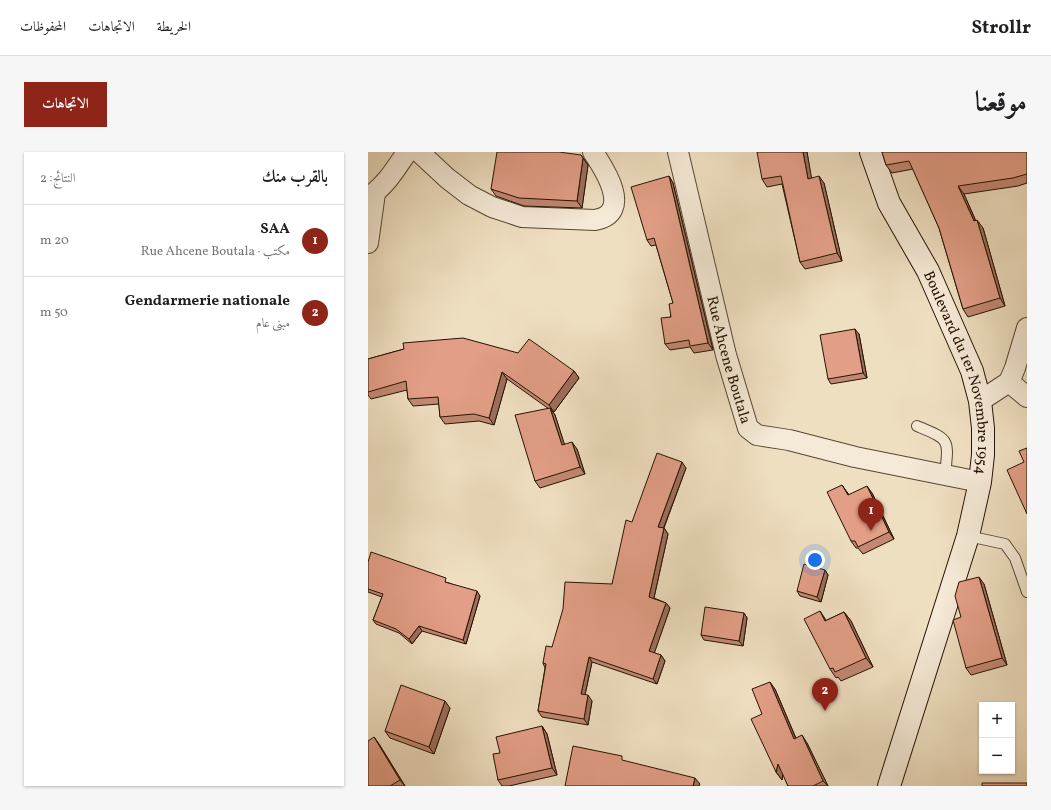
<!DOCTYPE html>
<html lang="ar">
<head>
<meta charset="utf-8">
<style>
	body { margin:0; font-family:Vollkorn,Amiri,serif; background:#f6f6f6; color:#202124; direction:rtl }
	.controls { position:absolute; right:12px; bottom:12px; display:grid; overflow:hidden; border-radius:0px; box-shadow:0 1px 3px #0004 }
	.controls button { width:36px; height:36px; display:grid; place-items:center; padding:0; border:0; border-bottom:1px solid #e0e0e0; background:#fff; color:#202124; font:20px sans-serif }
	.you { position:absolute; left:447px; top:408px; width:14px; height:14px; margin:-10px; border:3px solid #fff; border-radius:50%; background:#1a73e8; box-shadow:0 0 0 6px #1a73e833 }
	.badge { display:grid; place-items:center; width:26px; height:26px; border-radius:50%; background:#8f2418; color:#fff; font-size:13px; font-weight:700 }
	.pin { position:absolute; translate:-50% -33px; filter:drop-shadow(0 1px 2px #0008) }
	.pin::after { content:''; position:absolute; top:21px; width:14px; height:12px; background:inherit; clip-path:polygon(0 0,100% 0,50% 100%) }
	.list { margin:0; padding:0; list-style:none }
	h2 { display:flex; justify-content:space-between; align-items:center; height:52px; margin:0; padding:0 16px; font-size:17px }
	h2 small { font-size:13px; font-weight:400; color:#757577 }
	.list li { display:grid; grid-template-columns:26px 1fr auto; gap:12px; align-items:center; box-sizing:border-box; height:72px; padding:0 16px; border-top:1px solid #e0e0e0 }
	.list b { display:block; font-size:15px; white-space:nowrap }
	.list p { margin:0; font-size:13px; white-space:nowrap; color:#757577 }
	.list em { font-size:13px; font-style:normal; color:#757577 }
	.map { position:relative; flex:none; width:659px; height:634px; overflow:hidden; direction:ltr; border-radius:0px }
	header { display:flex; align-items:center; gap:24px; box-sizing:border-box; height:56px; padding:0 20px; background:#fff; border-bottom:1px solid #e0e0e0 }
	header strong { font-size:19px }
	nav { display:flex; gap:22px; margin-inline-start:auto; font-size:14px }
	.intro { display:flex; align-items:center; justify-content:space-between; box-sizing:border-box; height:96px; padding:0 24px }
	h1 { margin:0; font-size:28px }
	.button { padding:10px 18px; border-radius:0px; background:#8f2418; color:#fff; font-size:14px; font-weight:700 }
	main { display:flex; gap:24px; padding:0 24px }
	aside { flex:1; background:#fff; border-radius:0px; box-shadow:0 1px 3px #0004 }
	.map>svg:first-child { display:block }
</style>
</head>
<body>
<header>
<strong>Strollr</strong>
<nav><a>الخريطة</a><a>الاتجاهات</a><a>المحفوظات</a></nav>
</header>
<div class="intro"><h1>موقعنا</h1><a class="button">الاتجاهات</a></div>
<main>
<div class="map">
<svg width="659" height="634" viewBox="0 0 659 634">
	<rect width="100%" height="100%" fill="#efdfc1"/>
	<filter id="stains"><feTurbulence type="fractalNoise" baseFrequency=".005" numOctaves="4"/><feColorMatrix values="0 0 0 0 .2 0 0 0 0 .09 0 0 0 0 .02 0 0 0 .5 -.17"/></filter>
	<radialGradient id="worn" r=".72"><stop offset=".6" stop-color="#630" stop-opacity="0"/><stop offset="1" stop-color="#630" stop-opacity=".3"/></radialGradient>
	<g fill="none" stroke-linecap="round" stroke-linejoin="round">
		<defs>
			<path id="service" d="M 549,274 C 582,288 581,286 577,323
				M 600,384 L 637,392 L 647,406 L 659,440"/>
			<g id="minor">
				<path d="M 51,0 L 79,26 L 101,43 L 124,55 L 154,65 L 227,68 C 265,61 237,18 225,0"/>
				<path id="s1" d="M 310,0 L 358,203 L 380,276 L 389,283 L 421,288 L 487,305 L 612,330"/>
				<path d="M 0,45 C 17,35 28,16 39,0"/>
				<path d="M 0,91 L 7,41"/>
				<path d="M 641,230 L 659,245"/>
				<path d="M 612,249 L 641,230 L 647,216 L 659,176"/>
			</g>
			<g id="secondary">
				<path id="s2" d="M 503,0 L 521,51 L 560,119 L 604,219 L 612,249 L 615,276 L 615,303 L 612,330 L 600,384 L 521,634"/>
			</g>
		</defs>
		<use href="#service" stroke="#584630" stroke-width="12"/>
		<use href="#minor" stroke="#584630" stroke-width="22"/>
		<use href="#secondary" stroke="#251300" stroke-width="24"/>
		<use href="#service" stroke="#f5ead7" stroke-width="10"/>
		<use href="#minor" stroke="#f5ead7" stroke-width="20"/>
		<use href="#secondary" stroke="#f5ead7" stroke-width="22"/>
	</g>
	<path fill="#c28873" stroke="#251300" d="M 439,0 L 443,26 L 456,31 L 474,109 L 437,117 L 432,110 L 414,32 L 399,35 L 394,27 Z
		M 514,0 L 659,0 L 659,31 L 650,34 L 596,42 L 608,69 L 615,76 L 637,154 L 600,165 L 595,157 L 571,76 L 545,17 L 524,21 L 518,13 Z
		M 213,3 L 220,13 L 214,56 L 156,54 L 128,44 L 123,37 Z
		M 301,24 L 305,31 L 345,198 L 326,201 L 322,195 L 302,198 L 297,192 L 305,151 L 288,93 L 283,94 L 279,88 Z
		M 491,182 L 499,226 L 463,232 L 460,227 Z
		M 36,197 L 206,219 L 211,226 L 186,260 L 184,259 L 187,263 L 196,292 L 209,297 L 217,322 L 172,336 L 167,329 L 181,257 L 139,227 L 126,273 L 111,269 L 77,272 L 72,265 L 71,252 L 45,254 L 40,247 L 39,238 L 3,247 L 0,243 L 0,207 Z
		M 318,316 L 296,376 L 300,382 L 286,446 L 298,451 L 302,456 L 286,501 L 293,503 L 297,509 L 289,532 L 224,510 L 217,543 L 224,549 L 220,573 L 174,565 L 170,559 L 177,516 L 175,511 L 184,495 L 244,432 L 264,370 Z
		M 479,340 L 481,343 L 504,341 L 526,387 L 495,402 L 490,396 L 488,396 L 483,389 Z
		M 0,410 L 81,431 L 112,444 L 98,492 L 54,479 L 44,492 L 31,481 L 8,472 L 5,468 L 14,445 L 0,440 Z
		M 457,418 L 460,423 L 453,450 L 432,444 L 429,439 Z
		M 616,432 L 639,513 L 603,523 L 598,516 L 593,465 Z
		M 476,460 L 483,469 L 505,515 L 473,529 L 470,525 L 468,526 L 462,517 L 459,468 Z
		M 376,461 L 379,466 L 375,494 L 336,488 L 333,483 Z
		M 407,537 L 428,586 L 439,591 L 460,634 L 420,634 L 415,622 L 414,628 L 408,620 L 394,562 Z
		M 82,556 L 66,602 L 22,586 L 17,579 Z
		M 174,574 L 179,582 L 189,623 L 141,634 L 134,634 L 130,628 L 132,601 Z
		M 6,585 L 11,592 L 37,634 L 0,634 Z"/>
	<path fill="#9e6f5e" stroke="#251300" d="M 435,0 L 439,0 L 445,34 L 440,27 Z
		M 215,6 L 220,13 L 214,56 L 209,49 Z
		M 301,24 L 305,31 L 345,198 L 340,191 Z
		M 451,24 L 456,31 L 474,109 L 469,101 Z
		M 590,34 L 596,42 L 611,77 L 606,69 Z
		M 609,68 L 615,76 L 637,154 L 632,146 Z
		M 487,177 L 491,182 L 499,226 L 495,221 Z
		M 206,219 L 211,226 L 186,260 L 181,253 Z
		M 134,220 L 139,227 L 126,273 L 121,266 Z
		M 182,256 L 187,263 L 199,300 L 194,293 Z
		M 204,290 L 209,297 L 217,322 L 212,315 Z
		M 314,310 L 318,316 L 294,380 L 290,375 Z
		M 474,333 L 479,340 L 485,350 L 480,343 Z
		M 499,334 L 504,341 L 526,387 L 521,380 Z
		M 296,376 L 300,382 L 285,450 L 281,445 Z
		M 457,418 L 460,423 L 453,450 L 449,445 Z
		M 611,425 L 616,432 L 639,513 L 634,506 Z
		M 109,439 L 112,444 L 98,492 L 95,488 Z
		M 298,451 L 302,456 L 285,505 L 281,499 Z
		M 452,459 L 458,468 L 464,478 L 457,469 Z
		M 476,460 L 483,469 L 505,515 L 498,506 Z
		M 376,461 L 379,466 L 375,494 L 371,489 Z
		M 51,474 L 54,479 L 44,492 L 41,487 Z
		M 293,503 L 297,509 L 289,532 L 285,527 Z
		M 221,505 L 224,510 L 216,547 L 213,542 Z
		M 402,530 L 407,537 L 431,594 L 426,587 Z
		M 220,543 L 224,549 L 220,573 L 216,567 Z
		M 77,549 L 82,556 L 66,602 L 61,595 Z
		M 174,574 L 179,582 L 189,623 L 184,616 Z
		M 434,583 L 439,591 L 460,634 L 455,629 Z
		M 6,585 L 11,592 L 37,634 L 32,628 Z
		M 410,612 L 415,619 L 414,628 L 408,620 Z
		M 327,626 L 332,632 L 331,634 L 325,634 Z"/>
	<path fill="#e29e86" stroke="#251300" d="M 129,0 L 191,0 L 213,3 L 215,6 L 209,49 L 151,46 L 123,37 Z
		M 389,0 L 435,0 L 440,27 L 451,24 L 469,101 L 432,110 L 413,24 L 394,27 Z
		M 514,0 L 659,0 L 659,22 L 645,26 L 590,34 L 606,69 L 609,68 L 632,146 L 595,157 L 571,76 L 541,9 L 518,13 Z
		M 301,24 L 340,191 L 322,194 L 321,188 L 297,192 L 293,166 L 303,165 L 301,152 L 305,151 L 286,86 L 279,88 L 263,35 Z
		M 487,177 L 495,221 L 460,227 L 452,183 Z
		M 95,186 L 150,201 L 161,187 L 206,219 L 181,253 L 134,220 L 121,266 L 106,262 L 72,265 L 70,245 L 40,247 L 38,229 L 0,240 L 0,207 L 36,197 L 35,191 Z
		M 182,256 L 194,293 L 204,290 L 212,315 L 167,329 L 147,263 Z
		M 659,296 L 659,362 L 639,318 L 656,310 L 651,299 Z
		M 289,301 L 314,310 L 290,375 L 296,376 L 281,445 L 298,451 L 281,499 L 293,503 L 285,527 L 221,505 L 213,542 L 220,543 L 216,567 L 170,559 L 178,512 L 175,511 L 178,494 L 184,495 L 195,457 L 197,430 L 244,432 L 258,368 L 264,370 Z
		M 474,333 L 480,343 L 499,334 L 521,380 L 490,395 L 487,389 L 483,389 L 459,340 Z
		M 3,400 L 78,426 L 77,430 L 109,439 L 95,488 L 51,474 L 41,487 L 28,477 L 5,468 L 15,442 L 0,437 L 0,410 Z
		M 436,412 L 457,418 L 449,445 L 429,439 Z
		M 611,425 L 634,506 L 598,516 L 585,468 L 593,465 L 587,444 L 591,430 Z
		M 337,455 L 376,461 L 371,489 L 333,483 Z
		M 452,459 L 457,469 L 476,460 L 498,506 L 467,520 L 465,516 L 462,517 L 436,467 Z
		M 402,530 L 426,587 L 434,583 L 455,629 L 445,634 L 420,634 L 410,612 L 408,620 L 383,567 L 394,562 L 384,537 Z
		M 33,533 L 77,549 L 61,595 L 17,579 Z
		M 174,574 L 184,616 L 130,628 L 125,602 L 132,601 L 128,585 Z
		M 6,585 L 32,628 L 22,634 L 0,634 L 0,589 Z
		M 205,594 L 254,604 L 254,608 L 327,626 L 325,634 L 197,634 Z
		M 614,631 L 659,631 L 659,634 L 614,634 Z"/>
	<g text-anchor="middle" stroke-width="3" stroke-linejoin="round" paint-order="stroke">
		<g font-size="15" fill="#251300" stroke="#f5ead7">
			<text dy="5" stroke="none"><textPath href="#s1" startOffset="214">Rue Ahcene Boutala</textPath></text>
			<text dy="5" stroke="none"><textPath href="#s2" startOffset="240">Boulevard du 1er Novembre 1954</textPath></text>
		</g>
	</g>
	<rect width="100%" height="100%" filter="url(#stains)"/>
	<rect width="100%" height="100%" fill="url(#worn)"/>
</svg>
<div class="controls">
<button>+</button>
<button>−</button>
</div>
<div class="you"></div>
<div class="pin badge" style="left:503px;top:379px">1</div>
<div class="pin badge" style="left:457px;top:559px">2</div>
</div>
<aside>
<h2>بالقرب منك<small>النتائج: 2</small></h2>
<ul class="list">
<li><span class="badge">1</span><div><b>SAA</b><p>مكتب · Rue Ahcene Boutala</p></div><em>20 m</em></li>
<li><span class="badge">2</span><div><b>Gendarmerie nationale</b><p>مبنى عام</p></div><em>50 m</em></li>
</ul>
</aside>
</main>
</body>
</html>
